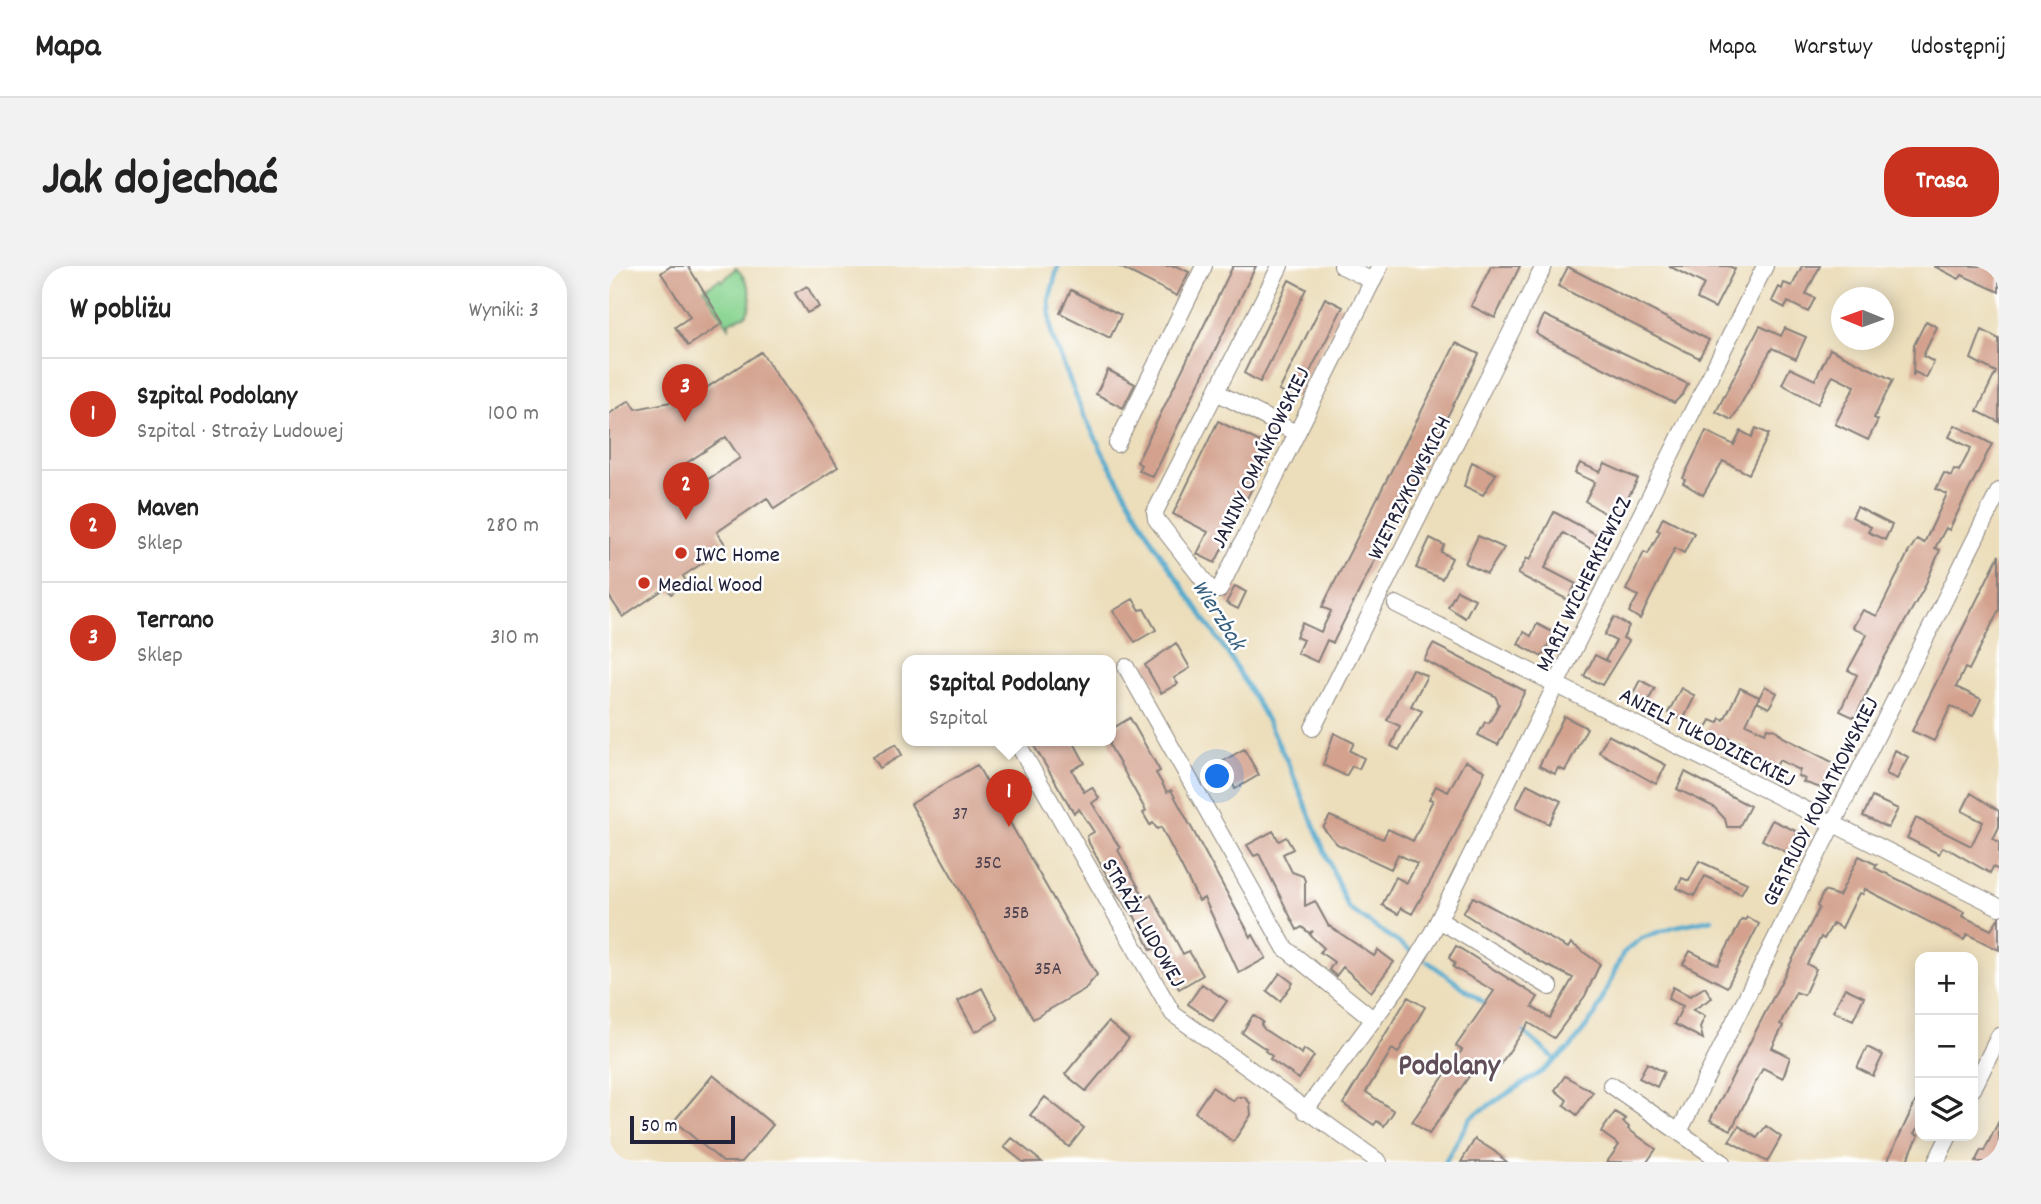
<!DOCTYPE html>
<html lang="pl">
<head>
<meta charset="utf-8">
<style>
	body { margin:0; font-family:Dekko,sans-serif; background:#f2f2f2; color:#222 }
	.controls { position:absolute; right:21px; bottom:21px; display:grid; overflow:hidden; border-radius:14px; box-shadow:0 4px 18px #0003 }
	.controls button { width:63px; height:63px; display:grid; place-items:center; padding:0; border:0; border-bottom:2px solid #e0e0e0; background:#fff; color:#222; font:35px sans-serif }
	.compass { position:absolute; left:1222px; top:21px; width:63px; height:63px; border-radius:50%; background:#fff; box-shadow:0 4px 18px #0003; rotate:271deg }
	.scale { position:absolute; left:21px; bottom:18px; width:105px; box-sizing:border-box; padding-left:7px; border:4px solid #22223b; border-top:0; font-size:19px; line-height:24px; white-space:nowrap; color:#22223b; -webkit-text-stroke:5px #fff; paint-order:stroke }
	.you { position:absolute; left:609px; top:511px; width:24px; height:24px; margin:-18px; border:5px solid #fff; border-radius:50%; background:#1a73e8; box-shadow:0 0 0 10px #1a73e833 }
	.badge { display:grid; place-items:center; width:46px; height:46px; border-radius:50%; background:#c8321e; color:#fff; font-size:23px; font-weight:700 }
	.pin { position:absolute; translate:-50% -58px; filter:drop-shadow(0 2px 4px #0008) }
	.pin::after { content:''; position:absolute; top:37px; width:24px; height:21px; background:inherit; clip-path:polygon(0 0,100% 0,50% 100%) }
	.popup { position:absolute; left:293px; top:389px; width:214px; height:91px; box-sizing:border-box; display:grid; place-content:center; border-radius:14px; background:#fff; filter:drop-shadow(0 2px 5px #0005); font-size:23px; white-space:nowrap; color:#767676 }
	.popup b { font-size:26px; color:#222 }
	.popup::after { content:''; position:absolute; left:50%; top:100%; margin-left:-14px; border:14px solid transparent; border-top-color:#fff }
	.list { margin:0; padding:0; list-style:none }
	h2 { display:flex; justify-content:space-between; align-items:center; height:91px; margin:0; padding:0 28px; font-size:30px }
	h2 small { font-size:23px; font-weight:400; color:#767676 }
	.list li { display:grid; grid-template-columns:46px 1fr auto; gap:21px; align-items:center; box-sizing:border-box; height:112px; padding:0 28px; border-top:2px solid #e0e0e0 }
	.list b { display:block; font-size:26px; white-space:nowrap }
	.list p { margin:0; font-size:23px; white-space:nowrap; color:#767676 }
	.list em { font-size:23px; font-style:normal; color:#767676 }
	.icon { flex:none; width:38px; height:38px; fill:none; stroke:currentColor; stroke-width:2; stroke-linecap:round; stroke-linejoin:round }
	.map { position:relative; flex:none; width:1390px; height:896px; overflow:hidden; border-radius:28px }
	header { display:flex; align-items:center; gap:42px; box-sizing:border-box; height:98px; padding:0 35px; background:#fff; border-bottom:2px solid #e0e0e0 }
	header strong { font-size:33px }
	nav { display:flex; gap:38px; margin-inline-start:auto; font-size:24px }
	.intro { display:flex; align-items:center; justify-content:space-between; box-sizing:border-box; height:168px; padding:0 42px }
	h1 { margin:0; font-size:49px }
	.button { padding:18px 32px; border-radius:28px; background:#c8321e; color:#fff; font-size:24px; font-weight:700 }
	main { display:flex; gap:42px; padding:0 42px }
	aside { flex:1; background:#fff; border-radius:28px; box-shadow:0 4px 18px #0003 }
	.map>svg:first-child { display:block }
</style>
</head>
<body>
<header>
<strong>Mapa</strong>
<nav><a>Mapa</a><a>Warstwy</a><a>Udostępnij</a></nav>
</header>
<div class="intro"><h1>Jak dojechać</h1><a class="button">Trasa</a></div>
<main>
<aside>
<h2>W pobliżu<small>Wyniki: 3</small></h2>
<ul class="list">
<li><span class="badge">1</span><div><b>Szpital Podolany</b><p>Szpital · Straży Ludowej</p></div><em>100 m</em></li>
<li><span class="badge">2</span><div><b>Maven</b><p>Sklep</p></div><em>280 m</em></li>
<li><span class="badge">3</span><div><b>Terrano</b><p>Sklep</p></div><em>310 m</em></li>
</ul>
</aside>
<div class="map">
<svg width="1390" height="896" viewBox="0 0 1390 896">
	<rect width="100%" height="100%" fill="#fff"/>
	<filter id="ink" filterUnits="userSpaceOnUse"><feTurbulence type="fractalNoise" baseFrequency=".0143" numOctaves="2"/><feDisplacementMap in="SourceGraphic" scale="14" xChannelSelector="R" yChannelSelector="G"/><feConvolveMatrix kernelMatrix="1 2 1 2 8 2 1 2 1" color-interpolation-filters="sRGB"/></filter>
	<filter id="wash" filterUnits="userSpaceOnUse"><feTurbulence type="fractalNoise" baseFrequency=".00686" numOctaves="4" result="noise"/><feDisplacementMap in="SourceGraphic" scale="28" xChannelSelector="R" yChannelSelector="G"/><feGaussianBlur stdDeviation="1.57" result="paint"/><feColorMatrix in="noise" values="0 0 0 0 0 0 0 0 0 0 0 0 0 0 0 0 0 1.4 0 .05"/><feComposite in="paint" operator="in"/></filter>
	<g filter="url(#wash)">
		<rect width="100%" height="100%" fill="#ecdebb"/>
		<path fill="#89d491" stroke="#567b66" stroke-width="2" d="M 127,2 C 139,14 147,33 137,49 L 120,56 L 120,61 L 95,23 L 111,13 L 113,16 Z"/>
		<g fill="none" stroke-linecap="round" stroke-linejoin="round">
			<path stroke="#4fa9cd" stroke-width="4.5" d="M 449,0 L 440,35 L 443,70 L 473,145 L 496,191 L 547,281 L 621,391 L 654,447 L 680,499 L 739,642 L 803,686
				M 818,695 L 881,741
				M 910,762 L 947,794
				M 836,896 L 862,851 L 935,804 L 962,781 L 986,749 L 1014,687 L 1033,672 L 1064,661 L 1103,653"/>
		</g>
		<g id="blocks">
			<path fill="#d3a18d" fill-rule="evenodd" d="M 62,0 L 79,0 L 114,57 L 79,80 L 66,61 L 81,51 L 52,7 Z
				M 509,0 L 567,0 L 580,6 L 568,30 Z
				M 624,0 L 647,0 L 544,211 L 529,204 L 532,199 L 528,196 Z
				M 882,0 L 911,0 L 886,52 L 862,40 Z
				M 1060,0 L 1120,0 L 1126,3 L 1106,42 L 1088,33 L 1095,18 Z
				M 1193,0 L 1211,0 L 1197,28 L 1206,32 L 1199,46 L 1179,36 L 1176,42 L 1163,35 L 1170,21 L 1173,23 L 1175,17 L 1183,20 Z
				M 1325,0 L 1390,0 L 1390,26 L 1353,9 L 1350,13 Z
				M 959,1 L 1100,74 L 1090,92 L 949,20 Z
				M 680,14 L 697,23 L 651,116 L 635,107 Z
				M 198,20 L 210,41 L 198,47 L 186,27 Z
				M 462,24 L 512,49 L 501,72 L 451,47 Z
				M 716,32 L 734,41 L 687,133 L 670,125 Z
				M 935,49 L 1079,118 L 1074,128 L 1065,137 L 930,70 L 927,67 Z
				M 1317,55 L 1328,61 L 1314,90 L 1325,96 L 1317,112 L 1306,106 L 1304,110 L 1305,79 Z
				M 1151,60 L 1172,70 L 1176,62 L 1197,71 L 1187,93 L 1163,82 L 1123,154 L 1107,146 Z
				M 1373,64 L 1390,73 L 1390,156 L 1368,145 L 1387,106 L 1362,93 Z
				M 847,77 L 870,88 L 736,353 L 724,377 L 718,374 L 708,396 L 688,387 L 694,374 L 687,371 L 693,357 L 712,366 L 722,345 L 713,341 Z
				M 1221,83 L 1284,114 L 1265,152 L 1269,154 L 1259,174 L 1226,158 L 1246,120 L 1224,109 L 1209,138 L 1173,118 L 1181,102 L 1206,114 Z
				M 152,86 L 229,201 L 165,243 L 158,232 L 108,266 L 118,281 L 74,310 L 78,317 L 62,328 L 58,321 L 14,351 L 0,330 L 0,148 L 21,134 L 27,143 L 82,132 ZM 117,171 L 131,192 L 81,225 L 67,204 Z
				M 499,104 L 526,118 L 514,142 L 487,128 Z
				M 609,155 L 663,182 L 606,297 L 588,288 L 599,266 L 564,248 Z
				M 1346,159 L 1383,178 L 1340,264 L 1337,262 L 1326,282 L 1331,284 L 1315,322 L 1273,396 L 1246,452 L 1231,445 L 1248,409 L 1239,404 L 1258,369 L 1244,361 L 1254,344 L 1268,350 L 1299,287 L 1308,273 L 1315,277 L 1325,256 L 1338,228 L 1327,223 L 1335,207 L 1342,210 L 1345,203 L 1350,205 L 1362,182 L 1340,171 Z
				M 1147,162 L 1160,168 L 1140,208 L 1114,195 L 1094,229 L 1074,217 L 1076,214 L 1074,212 L 1097,165 L 1125,179 L 1132,165 L 1143,171 Z
				M 863,196 L 887,208 L 874,229 L 855,220 Z
				M 971,197 L 991,206 L 996,198 L 1029,213 L 1007,254 L 976,235 L 986,216 L 966,207 Z
				M 1248,241 L 1283,259 L 1276,274 L 1259,266 L 1262,261 L 1243,251 Z
				M 945,246 L 994,272 L 986,285 L 954,267 L 936,302 L 967,318 L 959,334 L 909,308 L 918,292 L 921,294 Z
				M 1054,251 L 1085,267 L 1075,287 L 1066,282 L 1031,353 L 1020,346 L 1029,330 L 1017,324 L 1035,286 L 1039,288 L 1051,265 L 1048,264 Z
				M 869,270 L 895,282 L 878,308 L 856,297 Z
				M 821,272 L 835,279 L 832,286 L 843,292 L 833,313 L 807,302 Z
				M 1390,289 L 1390,344 L 1360,404 L 1356,402 L 1347,421 L 1372,433 L 1364,450 L 1342,440 L 1325,475 L 1303,465 Z
				M 626,320 L 637,326 L 629,343 L 617,337 Z
				M 848,324 L 866,333 L 856,352 L 839,341 Z
				M 524,333 L 531,344 L 535,343 L 547,364 L 526,376 L 504,345 Z
				M 1005,351 L 1020,360 L 1014,372 L 1020,375 L 993,419 L 975,410 L 986,389 L 1000,396 L 996,394 L 1007,375 L 995,369 Z
				M 928,358 L 945,367 L 933,391 L 909,378 L 915,366 L 922,370 Z
				M 567,377 L 581,402 L 565,412 L 569,418 L 552,427 L 536,399 Z
				M 824,378 L 916,425 L 889,479 L 869,469 L 876,456 L 880,457 L 890,438 L 886,430 L 815,394 Z
				M 803,403 L 818,410 L 802,440 L 813,445 L 790,484 L 782,480 L 791,460 L 778,454 Z
				M 1031,414 L 1046,422 L 1036,441 L 1021,433 Z
				M 1156,420 L 1168,427 L 1160,442 L 1148,436 Z
				M 1072,422 L 1086,430 L 1074,454 L 1059,447 Z
				M 1131,422 L 1150,431 L 1137,458 L 1156,467 L 1158,462 L 1167,464 L 1174,471 L 1225,497 L 1220,511 L 1212,522 L 1194,516 L 1196,513 L 1189,510 L 1191,504 L 1170,494 L 1167,501 L 1138,487 L 1141,481 L 1121,472 L 1118,477 L 1096,466 L 1102,454 L 1109,457 L 1111,452 L 1115,454 Z
				M 955,450 L 978,462 L 956,505 L 949,502 L 946,508 L 930,500 Z
				M 521,452 L 551,505 L 547,507 L 558,526 L 562,524 L 642,671 L 644,669 L 657,692 L 630,707 L 595,632 L 590,635 L 552,561 L 548,563 L 544,557 L 541,559 L 534,547 L 537,545 L 501,480 L 501,464 Z
				M 725,467 L 745,477 L 741,485 L 755,492 L 750,503 L 743,500 L 737,510 L 714,499 Z
				M 999,469 L 1057,499 L 1047,518 L 990,486 Z
				M 422,475 L 464,475 L 476,497 L 463,504 L 475,526 L 483,521 L 490,532 L 483,537 L 511,582 L 509,584 L 536,633 L 542,629 L 574,688 L 580,685 L 594,709 L 570,723 L 546,682 L 542,684 L 526,651 L 509,630 L 480,577 L 478,570 L 485,566 L 470,543 L 465,547 Z
				M 287,478 L 293,489 L 271,502 L 264,491 Z
				M 635,483 L 650,509 L 626,523 L 624,518 L 609,527 L 599,509 L 613,501 L 611,497 Z
				M 1286,484 L 1299,491 L 1288,513 L 1277,508 Z
				M 856,495 L 876,505 L 837,588 L 803,648 L 792,642 L 789,648 L 773,639 L 787,611 L 798,617 L 808,598 L 789,588 L 782,603 L 728,578 L 714,562 L 721,550 L 774,573 L 779,563 L 804,575 L 824,534 L 820,533 L 827,520 L 839,526 Z
				M 368,499 L 488,709 L 476,723 L 424,753 L 302,538 Z
				M 1076,506 L 1141,540 L 1130,561 L 1118,561 L 1116,553 L 1105,541 L 1068,523 Z
				M 918,518 L 952,535 L 940,558 L 907,541 Z
				M 1362,527 L 1390,545 L 1390,561 L 1384,573 L 1390,576 L 1390,604 L 1384,601 L 1381,607 L 1339,583 L 1333,582 L 1330,588 L 1298,572 L 1307,552 L 1362,580 L 1374,556 L 1353,545 Z
				M 1263,531 L 1289,543 L 1279,562 L 1254,550 Z
				M 1163,554 L 1189,566 L 1179,587 L 1153,574 Z
				M 664,565 L 670,575 L 677,571 L 684,583 L 674,588 L 683,606 L 694,610 L 696,615 L 696,640 L 706,635 L 719,659 L 765,690 L 769,684 L 785,696 L 762,726 L 734,701 L 727,710 L 720,704 L 725,696 L 711,686 L 715,682 L 701,669 L 704,665 L 700,667 L 693,661 L 688,664 L 650,588 L 645,590 L 638,579 Z
				M 1250,590 L 1268,599 L 1266,602 L 1355,646 L 1353,650 L 1382,664 L 1390,651 L 1390,684 L 1358,668 L 1355,674 L 1256,623 L 1254,628 L 1250,627 L 1233,662 L 1224,657 L 1215,673 L 1212,671 L 1198,698 L 1207,703 L 1195,729 L 1187,726 L 1171,758 L 1174,760 L 1163,782 L 1181,791 L 1174,812 L 1154,802 L 1122,864 L 1101,854 L 1210,642 L 1208,640 L 1215,625 L 1230,630 Z
				M 1090,595 L 1138,617 L 1132,628 L 1096,610 L 1085,630 L 1068,622 L 1073,612 L 1080,615 Z
				M 864,631 L 959,682 L 962,677 L 991,698 L 976,730 L 945,772 L 920,757 L 885,807 L 870,796 L 820,868 L 803,856 L 853,784 L 847,780 L 885,725 L 844,701 L 846,697 L 840,692 L 847,680 L 929,731 L 923,741 L 941,752 L 964,712 L 933,697 L 854,647 Z
				M 1138,651 L 1150,658 L 1118,721 L 1074,698 L 1081,685 L 1109,699 L 1133,653 L 1136,654 Z
				M 671,707 L 684,717 L 671,735 L 658,725 Z
				M 593,718 L 618,735 L 604,755 L 579,738 Z
				M 1064,721 L 1081,730 L 1096,721 L 1103,732 L 1084,744 L 1096,750 L 1091,761 L 1094,773 L 1065,758 L 1074,740 L 1059,733 Z
				M 373,722 L 389,753 L 366,766 L 349,735 Z
				M 1236,722 L 1255,731 L 1244,754 L 1224,745 Z
				M 799,731 L 816,741 L 789,787 L 783,783 L 757,826 L 785,845 L 775,860 L 768,855 L 765,859 L 734,838 Z
				M 644,749 L 654,756 L 652,759 L 656,764 L 693,788 L 695,783 L 705,790 L 690,813 L 661,793 L 663,790 L 656,785 L 657,783 L 633,767 Z
				M 499,756 L 520,773 L 477,825 L 456,808 Z
				M 1258,781 L 1274,789 L 1264,810 L 1248,802 Z
				M 1038,797 L 1055,806 L 1048,821 L 1030,812 Z
				M 104,809 L 164,859 L 133,896 L 114,896 L 65,855 Z
				M 956,810 L 984,826 L 968,849 L 955,839 L 958,834 L 946,824 Z
				M 603,821 L 624,835 L 628,831 L 635,831 L 641,837 L 642,849 L 624,876 L 586,846 Z
				M 1311,826 L 1311,859 L 1306,867 L 1310,869 L 1297,896 L 1278,896 Z
				M 436,831 L 475,862 L 460,881 L 421,849 Z
				M 1006,846 L 1017,853 L 1014,856 L 1020,861 L 1019,863 L 1047,883 L 1038,896 L 998,896 L 1010,879 L 992,866 Z
				M 1390,855 L 1390,896 L 1366,896 L 1372,884 L 1375,885 Z
				M 1130,860 L 1148,872 L 1157,860 L 1172,871 L 1158,896 L 1120,875 Z
				M 403,872 L 433,896 L 414,896 L 395,881 Z
				M 866,873 L 885,885 L 898,896 L 852,896 Z"/>
		</g>
	</g>
	<g filter="url(#ink)">
		<use href="#blocks" fill-opacity="0" stroke="#87807b" stroke-width="2"/>
		<g fill="none" stroke-linecap="round" stroke-linejoin="round">
			<defs>
				<path id="minor" d="M 671,0 L 546,246 L 547,253 L 602,324 L 610,324 L 771,0
					M 733,0 L 764,15
					M 607,126 L 687,167
					M 508,178 L 595,0
					M 787,338 L 1390,641
					M 517,401 L 676,682 L 765,754
					M 704,462 L 935,0
					M 407,475 L 564,748 L 770,896
					M 830,654 L 941,721
					M 1002,819 L 1113,896
					M 1364,823 L 1390,770
					M 696,845 L 797,710 L 823,667 L 1156,0
					M 1070,866 L 1390,225
					M 1327,896 L 1340,870"/>
			</defs>
			<use href="#minor" stroke="#87807b" stroke-width="18"/>
			<use href="#minor" stroke="#fff" stroke-width="16"/>
		</g>
	</g>
	<g fill="#c8321e" stroke="#fff" stroke-width="2.5">
		<circle cx="72" cy="287" r="7"/>
		<circle cx="35" cy="317" r="7"/>
	</g>
	<g text-anchor="middle" stroke-width="5" stroke-linejoin="round" paint-order="stroke">
		<g font-size="19" fill="#4e4250">
			<text x="351" y="553">37</text>
			<text x="379" y="602">35C</text>
			<text x="407" y="652">35B</text>
			<text x="439" y="708">35A</text>
		</g>
		<g font-size="23" fill="#22223b" stroke="#fff">
			<text transform="translate(650 191) rotate(-64)" y="8">JANINY OMAŃKOWSKIEJ</text>
			<text transform="translate(799 221) rotate(-63)" y="8">WIETRZYKOWSKICH</text>
			<text transform="translate(973 317) rotate(-64)" y="8">MARII WICHERKIEWICZ</text>
			<text transform="translate(1099 470) rotate(27)" y="8">ANIELI TUŁODZIECKIEJ</text>
			<text transform="translate(1210 535) rotate(-63)" y="8">GERTRUDY KONATKOWSKIEJ</text>
			<text transform="translate(536 656) rotate(60)" y="8">STRAŻY LUDOWEJ</text>
		</g>
		<g font-size="23" fill="#22223b" stroke="#fff" text-anchor="start">
			<text x="86" y="295">IWC Home</text>
			<text x="49" y="325">Medial Wood</text>
		</g>
		<g font-size="24" font-style="italic" fill="#365f7d" stroke="#fff">
			<text transform="translate(611 348) rotate(57)" y="8">Wierzbak</text>
		</g>
		<g font-size="30" font-weight="bold" fill="#604e58" stroke="#fff">
			<text x="840" y="808">Podolany</text>
		</g>
	</g>
</svg>
<div class="controls">
<button>+</button>
<button>−</button>
<button><svg class="icon" aria-label="layers" viewBox="0 0 24 24"><path d="M12 4l9 5-9 5-9-5zM3 14l9 5 9-5"/></svg></button>
</div>
<svg class="compass" viewBox="-18 -18 36 36"><path d="M0-13l5 13h-10z" fill="#e53935"/><path d="M0 13l5-13h-10z" fill="#767676"/></svg>
<div class="scale">50 m</div>
<div class="you"></div>
<div class="pin badge" style="left:400px;top:561px">1</div>
<div class="popup"><b>Szpital Podolany</b>Szpital</div>
<div class="pin badge" style="left:77px;top:254px">2</div>
<div class="pin badge" style="left:76px;top:156px">3</div>
</div>
</main>
</body>
</html>
